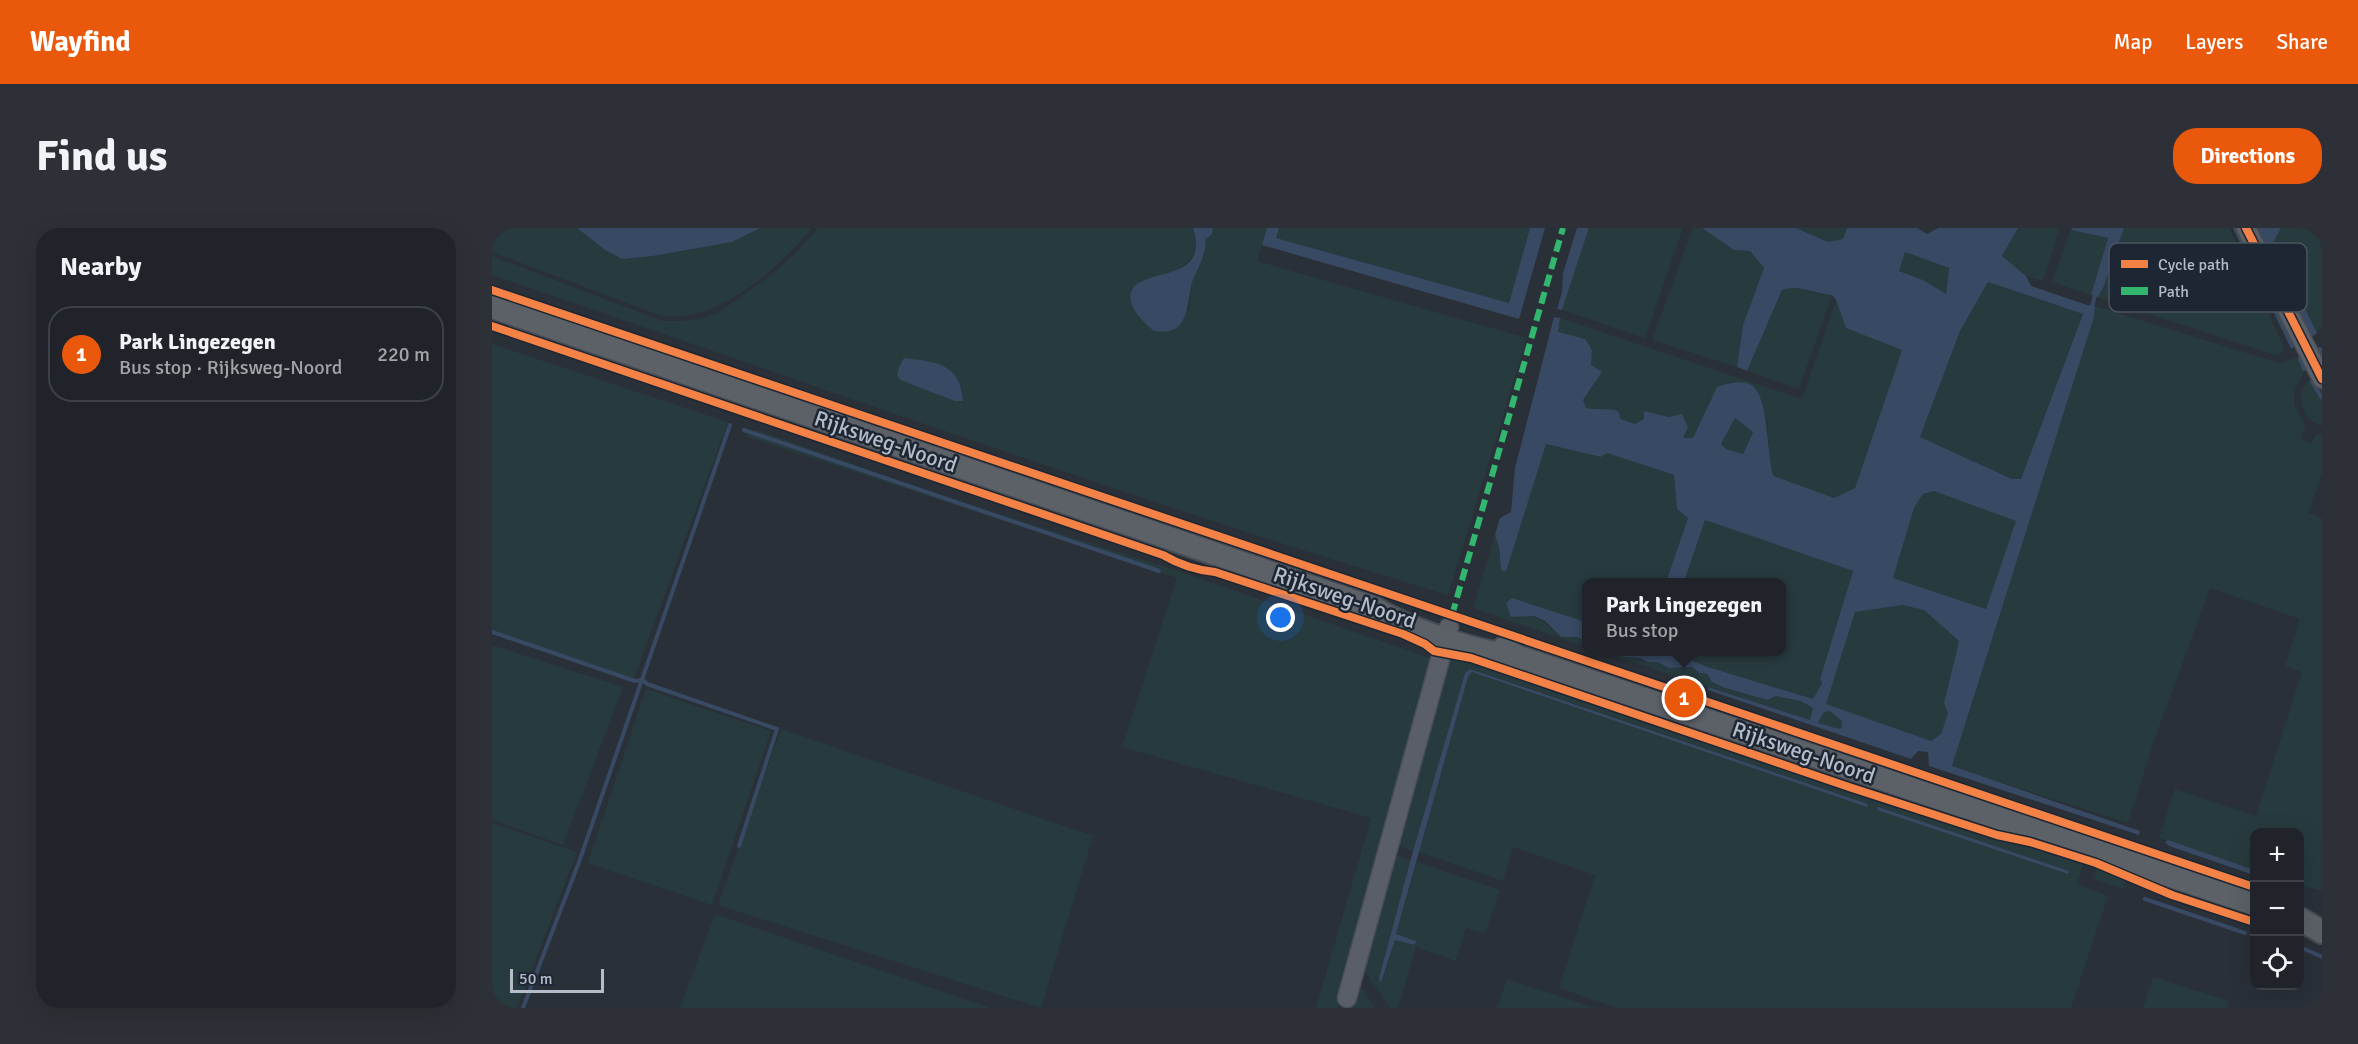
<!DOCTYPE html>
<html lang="en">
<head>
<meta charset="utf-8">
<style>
	body { margin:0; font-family:Signika,sans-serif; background:#2d3036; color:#f1f3f6 }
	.controls { position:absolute; right:18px; bottom:18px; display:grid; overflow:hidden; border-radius:12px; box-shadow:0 6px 24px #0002 }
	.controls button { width:54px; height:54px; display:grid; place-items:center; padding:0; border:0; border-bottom:2px solid #3d4147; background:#20242a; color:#f1f3f6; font:30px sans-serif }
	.scale { position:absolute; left:18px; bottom:15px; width:94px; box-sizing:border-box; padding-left:6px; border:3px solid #b4bcc9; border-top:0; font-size:16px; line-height:21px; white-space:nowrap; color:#b4bcc9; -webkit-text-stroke:4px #1d2633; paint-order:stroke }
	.you { position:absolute; left:789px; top:390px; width:21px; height:21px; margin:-15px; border:4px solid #fff; border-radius:50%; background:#1a73e8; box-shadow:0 0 0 9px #1a73e833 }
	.badge { display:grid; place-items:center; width:39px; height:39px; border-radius:50%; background:#ea580c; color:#fff; font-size:20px; font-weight:700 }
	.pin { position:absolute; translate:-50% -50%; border:3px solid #fff; box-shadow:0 2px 6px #0006 }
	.popup { position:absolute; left:1090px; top:350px; width:204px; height:78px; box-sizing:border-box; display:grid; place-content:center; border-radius:12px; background:#20242a; filter:drop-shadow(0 2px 4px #0005); font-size:20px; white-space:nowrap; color:#a2a4a8 }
	.popup b { font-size:22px; color:#f1f3f6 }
	.popup::after { content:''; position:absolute; left:50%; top:100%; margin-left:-12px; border:12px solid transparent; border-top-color:#20242a }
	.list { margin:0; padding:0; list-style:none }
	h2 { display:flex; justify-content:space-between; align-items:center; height:78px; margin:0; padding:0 24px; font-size:26px }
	h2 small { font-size:20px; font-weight:400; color:#a2a4a8 }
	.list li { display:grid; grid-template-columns:39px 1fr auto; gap:18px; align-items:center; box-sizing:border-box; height:96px; margin:0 12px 12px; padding:0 12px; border:2px solid #3d4147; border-radius:24px }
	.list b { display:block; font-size:22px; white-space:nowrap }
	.list p { margin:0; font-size:20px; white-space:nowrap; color:#a2a4a8 }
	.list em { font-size:20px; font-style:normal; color:#a2a4a8 }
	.icon { flex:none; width:33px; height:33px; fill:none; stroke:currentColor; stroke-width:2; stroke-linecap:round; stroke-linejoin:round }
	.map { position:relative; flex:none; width:1830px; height:780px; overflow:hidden; border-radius:24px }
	header { display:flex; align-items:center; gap:36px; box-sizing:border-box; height:84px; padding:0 30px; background:#ea580c; color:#fff }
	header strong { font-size:28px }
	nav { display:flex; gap:33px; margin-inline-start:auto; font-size:21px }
	.intro { display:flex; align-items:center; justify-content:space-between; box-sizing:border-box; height:144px; padding:0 36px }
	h1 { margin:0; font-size:42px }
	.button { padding:15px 27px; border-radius:24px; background:#ea580c; color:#fff; font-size:21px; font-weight:700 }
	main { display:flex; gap:36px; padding:0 36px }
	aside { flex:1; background:#20242a; border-radius:24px; box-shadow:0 6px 24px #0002 }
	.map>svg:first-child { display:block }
</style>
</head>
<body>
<header>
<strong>Wayfind</strong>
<nav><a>Map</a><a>Layers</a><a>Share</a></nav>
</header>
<div class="intro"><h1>Find us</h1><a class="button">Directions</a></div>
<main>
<aside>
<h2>Nearby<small></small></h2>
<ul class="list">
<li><span class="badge">1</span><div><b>Park Lingezegen</b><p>Bus stop · Rijksweg-Noord</p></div><em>220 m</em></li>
</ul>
</aside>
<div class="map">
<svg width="1830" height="780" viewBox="0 0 1830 780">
	<rect width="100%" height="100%" fill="#2a3038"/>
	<path fill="#273a3e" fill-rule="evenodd" d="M 0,0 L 85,0 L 113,22 L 200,20 L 240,14 L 268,0 L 320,0 C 287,40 222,99 167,87 L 0,24 Z
		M 326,0 L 701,0 C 712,44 678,42 648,53 L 697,82 L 700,55 L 714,10 L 720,6 L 721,0 L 775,0 L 765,33 L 1035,110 L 956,367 C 634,270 318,155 0,47 L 0,28 L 170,93 C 186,93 205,93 220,87 C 231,83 241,74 251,67 C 280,48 304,27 326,0 Z
		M 787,0 L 1038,0 L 1017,75 L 783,10 Z
		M 1097,0 L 1191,0 L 1153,110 L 1070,82 Z
		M 1201,0 L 1210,0 L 1242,22 L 1258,23 L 1272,40 L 1251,97 L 1245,139 L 1160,112 Z
		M 1304,0 L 1355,0 L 1352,11 L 1336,14 Z
		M 1526,0 L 1568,0 L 1551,53 L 1534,48 L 1510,28 Z
		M 1632,0 L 1737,0 L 1793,122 L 1783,127 L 1606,69 L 1612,58 Z
		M 1789,0 L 1830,0 L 1830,100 L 1825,105 L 1781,15 Z
		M 1579,2 L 1616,10 L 1599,67 L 1560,54 Z
		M 1413,24 L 1457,40 L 1454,67 L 1431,52 L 1407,42 Z
		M 1496,54 L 1591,86 L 1529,251 L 1520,251 L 1428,209 L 1468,103 Z
		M 1300,58 L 1331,67 L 1340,67 L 1307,161 L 1255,143 L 1290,62 Z
		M 1344,72 L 1354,100 L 1410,122 L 1363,260 L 1342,270 L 1282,248 L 1278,238 L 1275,193 L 1264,162 L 1201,210 L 1191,211 L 1190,186 L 1177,189 L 1153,183 L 1152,191 L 1143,196 L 1129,191 L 1113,180 L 1104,182 L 1093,180 L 1091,172 L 1103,155 L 1098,137 L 1100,122 L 1066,104 L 1068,90 L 1310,171 Z
		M 1603,78 L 1787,135 L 1811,127 L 1816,137 L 1803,160 L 1802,176 L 1814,199 L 1808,210 L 1819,216 L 1824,207 L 1830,206 L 1830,245 L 1816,285 L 1830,290 L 1830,663 L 1808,657 L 1808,604 L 1762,604 L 1762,642 L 1667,610 L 1683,561 L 1764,588 L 1810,444 L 1793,438 L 1808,391 L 1718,360 L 1663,510 L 1636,595 L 1460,539 L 1602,89 Z
		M 0,116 L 236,194 L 141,453 L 0,406 Z
		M 1819,151 L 1825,151 L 1830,159 L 1830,198 C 1810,193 1800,163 1819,151 Z
		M 1243,190 L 1261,203 L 1251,226 L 1234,221 L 1229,216 Z
		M 265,202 L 447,267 L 689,344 L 944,432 L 846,780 L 824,780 L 879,590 L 630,519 L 685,350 L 253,208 Z
		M 1053,216 L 1109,229 L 1115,225 L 1182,247 L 1185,281 L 1196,290 L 1174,354 L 1094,354 L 1094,394 L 1020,370 L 1022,390 C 1048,385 1050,393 1069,409 L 1086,409 L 1094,415 L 1094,419 L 981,380 L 1003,307 L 1007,319 L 1009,342 L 1014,344 Z
		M 1442,263 L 1525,292 L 1494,381 L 1401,350 L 1422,280 L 1431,266 Z
		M 1213,292 L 1361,343 L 1328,450 L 1330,455 L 1322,471 L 1216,439 L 1178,424 L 1290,424 L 1290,354 L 1192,354 Z
		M 1410,377 L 1432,382 L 1467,413 L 1452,475 L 1456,485 L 1449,507 L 1439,513 L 1333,476 L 1363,383 Z
		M 0,417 L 131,459 L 71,617 L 0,592 Z
		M 1110,424 L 1132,429 L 1148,430 L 1156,434 L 1165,434 L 1177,440 L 1200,439 L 1207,445 L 1215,446 L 1220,454 L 1233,460 L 1274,472 L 1284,468 L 1309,473 L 1322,480 L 1318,492 Z
		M 955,430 L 977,432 L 1389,572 L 1503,609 L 1537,616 L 1592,634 L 1585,656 L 1616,668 L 1579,780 L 1126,780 L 1067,760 L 1103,647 L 1021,619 L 1011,653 L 927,624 L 976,449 L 980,444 L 1375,578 L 1376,576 L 978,441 L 973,445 L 921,623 L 905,617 ZM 1385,580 L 1577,643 L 1576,645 L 1385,582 Z
		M 154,461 L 279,503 L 220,677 L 96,635 Z
		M 1338,483 L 1350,493 L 1351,499 L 1347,502 L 1326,495 L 1332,484 Z
		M 289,501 L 601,608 L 549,780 L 226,677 Z
		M 0,595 L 85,624 L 25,780 L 0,780 Z
		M 904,627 L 919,632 L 887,750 L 890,755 L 903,712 L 923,717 L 924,713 L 904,706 L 925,634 L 1008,662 L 993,706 L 974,700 L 964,733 L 924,719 L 906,780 L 898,780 L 871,741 Z
		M 1605,639 L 1636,650 L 1631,661 L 1601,651 Z
		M 223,686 L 499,780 L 188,780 Z
		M 1661,749 L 1737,773 L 1735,780 L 1651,780 Z
		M 863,751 L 883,780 L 855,780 Z
		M 1015,751 L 1103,780 L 1005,780 Z"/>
	<path fill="#384963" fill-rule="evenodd" d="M 85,0 L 268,0 L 240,14 L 160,28 L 130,31 L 113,22 Z
		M 701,0 L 721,0 L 720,6 L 714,11 C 713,16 714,20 712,24 C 710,35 703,45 700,55 C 694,77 698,109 662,103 C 653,96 642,85 639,74 C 633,43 685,52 699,32 C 706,23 704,10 701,0 Z
		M 775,0 L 787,0 L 784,10 L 1017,75 L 1038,0 L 1053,0 L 1027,91 L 770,17 Z
		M 1085,0 L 1097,0 L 1070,82 L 1065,81 L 1070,64 L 1071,45 Z
		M 1210,0 L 1304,0 L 1336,14 L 1351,11 L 1355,0 L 1425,0 L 1435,6 L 1446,0 L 1526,0 L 1510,28 L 1534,48 L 1539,58 L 1595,77 L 1603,78 L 1602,89 L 1460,538 L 1648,603 L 1647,607 L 1437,538 L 1436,524 L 1426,523 L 1419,531 L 1216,462 L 1216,459 L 1318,492 L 1321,480 L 1309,473 L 1284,468 L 1275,472 L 1233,460 L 1220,454 L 1215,446 L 1207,445 L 1200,439 L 1177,440 L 1165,434 L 1156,434 L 1148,430 L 1132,429 L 1116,424 L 1178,424 L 1216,439 L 1321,471 L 1330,455 L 1328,451 L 1361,343 L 1213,292 L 1192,354 L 1174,354 L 1196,290 L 1185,281 L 1182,247 L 1115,225 L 1109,229 L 1054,216 L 1014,344 L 1009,342 L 1007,319 L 1003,307 L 1008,290 L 1019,284 L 1023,240 L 1062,89 L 1068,90 L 1066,104 L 1093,111 L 1100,122 L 1099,137 L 1110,144 L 1091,172 L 1094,180 C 1105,182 1115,180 1126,183 L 1129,191 L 1143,196 L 1152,191 L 1152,183 L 1177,189 L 1190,186 L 1196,199 L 1191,210 L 1201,210 L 1225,159 C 1234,156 1248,152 1257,156 C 1278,163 1274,230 1282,248 L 1342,270 L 1363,260 L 1410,122 L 1354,100 L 1344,72 L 1340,67 C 1323,66 1307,56 1290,62 L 1255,143 L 1245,139 L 1251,97 L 1272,40 L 1258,23 L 1242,22 ZM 1413,24 L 1457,40 L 1454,66 L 1431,52 L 1407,43 ZM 1496,54 L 1591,86 L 1529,251 L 1520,251 L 1428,209 L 1468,103 ZM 1243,190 L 1261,204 L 1251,226 L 1234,221 L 1229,216 ZM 1442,263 L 1524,293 L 1494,381 L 1401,350 L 1422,280 L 1431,266 ZM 1410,377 L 1432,382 L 1467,413 L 1452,475 L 1456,485 L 1449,506 L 1439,513 L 1334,476 L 1363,384 ZM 1338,483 L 1350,493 L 1350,499 L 1347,501 L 1326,495 L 1332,484 Z
		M 1580,0 L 1632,0 L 1612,58 L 1606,69 L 1599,67 L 1616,10 L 1579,2 Z
		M 1762,0 L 1789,0 L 1781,15 L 1825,105 L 1818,110 Z
		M 412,130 C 443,134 468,134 471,173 L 463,173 L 408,152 L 405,148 L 407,139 Z
		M 1020,370 L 1094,394 L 1094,415 L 1086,409 L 1069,409 L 1053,393 L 1042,388 L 1019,389 L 1014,375 Z
		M 978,441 L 1376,576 L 1375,579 L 980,444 L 976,449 L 904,706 L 924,713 L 923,717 L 903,712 L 889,755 L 887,750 L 921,623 L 973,445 Z
		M 1386,579 L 1577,643 L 1576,646 L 1385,582 Z
		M 1676,612 L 1762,642 L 1762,647 L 1677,618 L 1673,614 Z"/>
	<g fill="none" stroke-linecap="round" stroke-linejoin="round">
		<path stroke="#384963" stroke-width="4" d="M 1743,0 L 1800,118
			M 1600,79 L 1604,63
			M 1828,121 L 1830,125
			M 1808,131 L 1812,141
			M 1820,154 L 1830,170
			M 252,202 L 667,343
			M 0,404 L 143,453 L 151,452 L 155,456 L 285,501 L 247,618
			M 1653,671 L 1753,705
			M 1808,719 L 1830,729
			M 31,780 L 87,634 L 238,197"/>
		<defs>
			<path id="minor" d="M 1754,0 L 1830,151
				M 855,770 L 957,399"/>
			<path id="major" d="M 0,79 L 882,380 C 913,400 987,426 1024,428
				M 1012,420 L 1024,428 L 1762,676
				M 1808,691 L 1830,704"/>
		</defs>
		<use href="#minor" stroke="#484c53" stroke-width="21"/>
		<use href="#major" stroke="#484c55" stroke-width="26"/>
		<use href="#minor" stroke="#5a5e66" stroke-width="18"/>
		<use href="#major" stroke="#5c6168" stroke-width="22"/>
		<path stroke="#33b770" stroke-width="6" stroke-dasharray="12 6" stroke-linecap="butt" d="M 960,387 L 1071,0"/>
		<defs>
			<path id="cycleway" d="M 1754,0 L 1830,151
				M 0,62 L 1762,659
				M 0,98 L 671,327 C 688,337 703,342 723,344 L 911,406 L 933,416 L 942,423 L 979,430 L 1357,559 L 1505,607 L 1538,614 L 1604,635 L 1680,667 L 1762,694"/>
		</defs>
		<use href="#cycleway" stroke="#1d2633" stroke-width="11"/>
		<use href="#cycleway" stroke="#f48246" stroke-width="8"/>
	</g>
	<g text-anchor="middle" stroke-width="5" stroke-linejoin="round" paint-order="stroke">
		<g font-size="22" fill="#b4bcc9" stroke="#1d2633">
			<text transform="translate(394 213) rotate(19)" y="8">Rijksweg-Noord</text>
			<text transform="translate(853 369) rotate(19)" y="8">Rijksweg-Noord</text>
			<text transform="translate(1312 524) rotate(19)" y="8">Rijksweg-Noord</text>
		</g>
	</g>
	<rect x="1617" y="15" width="198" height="69" rx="9" fill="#1d2633" stroke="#4a5360" stroke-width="1.5"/>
	<rect x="1629" y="32" width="27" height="8" fill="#f48246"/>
	<rect x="1629" y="59" width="27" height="8" fill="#33b770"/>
	<g font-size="16" fill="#b4bcc9">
		<text x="1666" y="42">Cycle path</text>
		<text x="1666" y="69">Path</text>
	</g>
</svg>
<div class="controls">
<button>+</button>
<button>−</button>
<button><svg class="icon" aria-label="locate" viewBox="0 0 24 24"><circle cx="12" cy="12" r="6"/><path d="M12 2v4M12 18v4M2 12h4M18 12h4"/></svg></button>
</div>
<div class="scale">50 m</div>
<div class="you"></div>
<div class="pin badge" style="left:1192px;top:470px">1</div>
<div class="popup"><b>Park Lingezegen</b>Bus stop</div>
</div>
</main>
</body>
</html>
